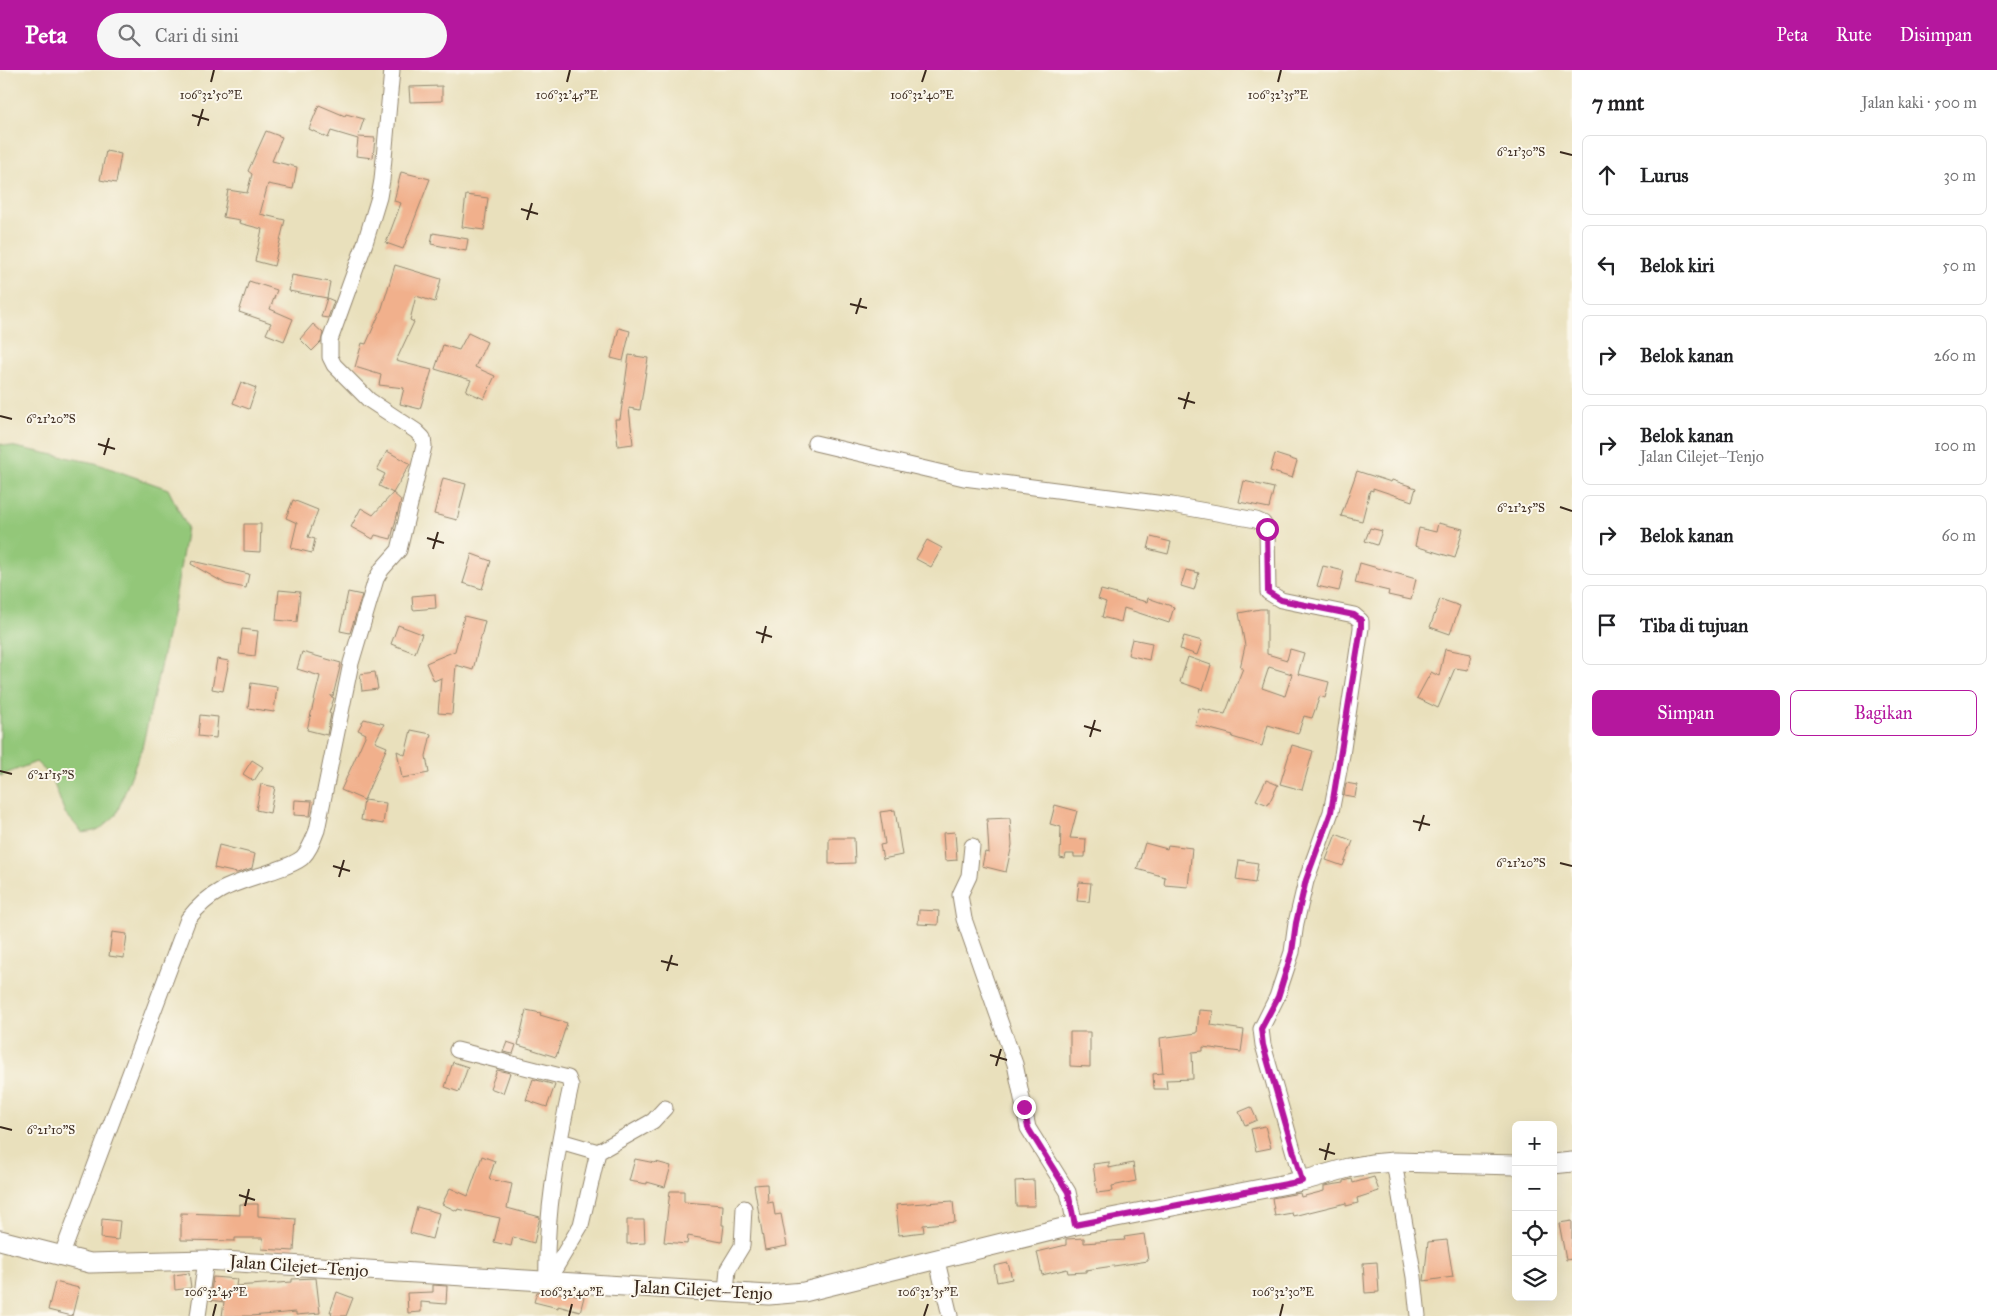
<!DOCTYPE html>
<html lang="id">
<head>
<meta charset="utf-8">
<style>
	body { margin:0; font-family:"IM FELL Great Primer",serif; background:#f6f6f6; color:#202124 }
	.controls { position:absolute; right:15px; bottom:15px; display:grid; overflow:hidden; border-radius:8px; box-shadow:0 5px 20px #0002 }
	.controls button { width:45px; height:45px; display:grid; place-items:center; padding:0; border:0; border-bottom:1px solid #e0e0e0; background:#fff; color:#202124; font:25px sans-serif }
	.stop { position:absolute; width:15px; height:15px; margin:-11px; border:4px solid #b5179e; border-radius:50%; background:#fff }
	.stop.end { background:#b5179e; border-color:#fff; box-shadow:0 1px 5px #0008 }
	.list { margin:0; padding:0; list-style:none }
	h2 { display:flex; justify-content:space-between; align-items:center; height:65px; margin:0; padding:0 20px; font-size:21px }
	h2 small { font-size:16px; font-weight:400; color:#757577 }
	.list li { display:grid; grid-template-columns:32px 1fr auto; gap:15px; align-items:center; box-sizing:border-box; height:80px; margin:0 10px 10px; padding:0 10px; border:1px solid #e0e0e0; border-radius:8px }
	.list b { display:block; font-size:19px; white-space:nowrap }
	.list p { margin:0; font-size:16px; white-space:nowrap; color:#757577 }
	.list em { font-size:16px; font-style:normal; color:#757577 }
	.actions { display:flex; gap:10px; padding:15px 20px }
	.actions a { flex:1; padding:11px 0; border:1px solid #b5179e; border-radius:8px; text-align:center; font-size:18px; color:#b5179e }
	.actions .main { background:#b5179e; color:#fff }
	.icon { flex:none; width:28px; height:28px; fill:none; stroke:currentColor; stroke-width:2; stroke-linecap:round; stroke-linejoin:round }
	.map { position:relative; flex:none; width:1572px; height:1246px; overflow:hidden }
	header { display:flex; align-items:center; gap:30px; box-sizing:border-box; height:70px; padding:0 25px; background:#b5179e; color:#fff }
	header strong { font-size:24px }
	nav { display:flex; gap:28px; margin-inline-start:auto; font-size:18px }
	.search { width:350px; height:45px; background:#f6f6f6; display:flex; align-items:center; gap:12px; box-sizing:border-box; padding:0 18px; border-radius:28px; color:#757577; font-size:19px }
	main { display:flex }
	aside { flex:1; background:#fff }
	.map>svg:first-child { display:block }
</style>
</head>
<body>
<header>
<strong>Peta</strong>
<div class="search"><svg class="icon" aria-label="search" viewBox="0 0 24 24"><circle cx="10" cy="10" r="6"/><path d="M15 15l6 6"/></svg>Cari di sini</div>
<nav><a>Peta</a><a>Rute</a><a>Disimpan</a></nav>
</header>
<main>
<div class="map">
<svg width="1572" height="1246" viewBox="0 0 1572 1246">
	<rect width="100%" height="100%" fill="#fbf7ec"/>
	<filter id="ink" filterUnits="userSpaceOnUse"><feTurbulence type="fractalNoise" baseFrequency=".02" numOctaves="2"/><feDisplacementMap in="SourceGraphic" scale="10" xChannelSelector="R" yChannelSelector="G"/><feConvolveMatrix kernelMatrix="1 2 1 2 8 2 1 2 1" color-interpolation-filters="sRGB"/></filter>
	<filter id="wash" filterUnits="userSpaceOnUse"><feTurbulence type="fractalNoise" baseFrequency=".0096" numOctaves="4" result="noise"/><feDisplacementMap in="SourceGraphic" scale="20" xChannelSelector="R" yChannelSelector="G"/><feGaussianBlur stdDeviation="1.12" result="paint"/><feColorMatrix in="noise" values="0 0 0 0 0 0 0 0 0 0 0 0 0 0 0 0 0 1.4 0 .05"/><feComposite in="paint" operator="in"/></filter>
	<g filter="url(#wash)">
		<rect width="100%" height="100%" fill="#e9e0bc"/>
		<path fill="#93c779" stroke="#67784c" d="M 0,374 L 95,393 L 168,419 L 187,457 L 174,535 L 142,678 L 116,745 L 99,760 L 83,763 L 65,743 L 51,706 L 36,692 L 0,706 Z"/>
		<g id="blocks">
			<path fill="#f1b08c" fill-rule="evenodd" d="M 442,16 L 442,31 L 410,32 L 409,17 Z
				M 319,35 L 345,46 L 346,44 L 364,49 L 358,67 L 375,68 L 373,88 L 356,86 L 358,69 L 331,61 L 328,68 L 309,59 Z
				M 266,61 L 282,67 L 272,91 L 297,97 L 293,119 L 268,114 L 260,144 L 285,150 L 274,196 L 255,191 L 262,159 L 239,153 L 240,150 L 223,147 L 228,120 L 247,123 L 252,104 L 248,101 Z
				M 106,81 L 121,84 L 116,113 L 100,110 Z
				M 401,102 L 430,109 L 403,179 L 386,173 L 401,133 L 394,131 Z
				M 466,125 L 488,128 L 484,160 L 462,157 Z
				M 433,163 L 468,169 L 466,181 L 431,174 Z
				M 395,195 L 441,209 L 435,232 L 416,226 L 410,250 L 414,252 L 396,291 L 432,300 L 420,339 L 400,334 L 404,318 L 379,315 L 381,305 L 355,297 L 362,273 L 366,274 L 382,238 Z
				M 292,205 L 330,212 L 327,228 L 289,221 Z
				M 249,211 L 277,220 L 270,239 L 293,249 L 284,271 L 266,264 L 271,253 L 239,242 Z
				M 327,228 L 334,231 L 328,248 L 321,247 Z
				M 313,254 L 323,263 L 321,272 L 312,281 L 300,269 Z
				M 619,258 L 630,261 L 623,291 L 611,288 Z
				M 468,263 L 487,272 L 475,297 L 495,306 L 484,329 L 466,321 L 471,310 L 435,299 L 443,275 L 459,280 Z
				M 629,285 L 648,288 L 640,340 L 629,338 L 633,374 L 618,376 L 615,349 L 620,349 Z
				M 241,312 L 256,318 L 249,339 L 233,333 Z
				M 387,381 L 410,394 L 393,423 L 401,430 L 391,469 L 375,465 L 373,469 L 351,457 L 361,438 L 373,445 L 393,423 L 379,416 L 385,404 L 377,400 Z
				M 1275,384 L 1297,391 L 1292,408 L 1270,401 Z
				M 1357,401 L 1391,412 L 1392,410 L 1416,418 L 1412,431 L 1373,418 L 1373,421 L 1370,420 L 1362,451 L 1341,446 Z
				M 443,408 L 466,414 L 457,450 L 434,444 Z
				M 1244,411 L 1274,418 L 1269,438 L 1239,432 Z
				M 293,430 L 318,440 L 308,467 L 315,469 L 312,483 L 291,478 L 297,453 L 286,448 Z
				M 1438,453 L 1463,459 L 1455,488 L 1415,476 L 1419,458 L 1436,462 Z
				M 244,454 L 261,454 L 260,482 L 244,481 Z
				M 1370,458 L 1382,461 L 1377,475 L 1365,471 Z
				M 1151,467 L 1171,472 L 1168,484 L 1148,479 Z
				M 927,470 L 942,478 L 931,497 L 916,489 Z
				M 472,484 L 491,491 L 482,519 L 463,513 Z
				M 192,491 L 249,504 L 246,518 L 226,514 L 191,494 Z
				M 1360,493 L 1416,509 L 1411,530 L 1388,525 L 1389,521 L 1355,513 Z
				M 1323,496 L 1344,501 L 1339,521 L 1317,516 Z
				M 1186,500 L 1199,503 L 1194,520 L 1181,516 Z
				M 279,520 L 300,522 L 297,552 L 276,550 Z
				M 1101,520 L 1147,532 L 1148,528 L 1174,537 L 1169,553 L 1124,538 L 1121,552 L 1102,547 L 1106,532 L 1098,529 Z
				M 348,522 L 362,525 L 350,563 L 340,561 Z
				M 435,524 L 436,538 L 413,540 L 412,526 Z
				M 1440,529 L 1460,536 L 1450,564 L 1430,557 Z
				M 1260,539 L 1267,539 L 1267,584 L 1287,590 L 1290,579 L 1304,583 L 1298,604 L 1329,612 L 1325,628 L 1320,626 L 1312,648 L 1304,646 L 1298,664 L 1268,655 L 1262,676 L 1232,667 L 1233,665 L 1195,655 L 1199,638 L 1225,644 L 1243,598 L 1240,598 L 1245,576 L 1239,543 ZM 1269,597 L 1292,604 L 1285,626 L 1262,618 Z
				M 464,546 L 485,551 L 473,600 L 456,595 L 452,644 L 438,643 L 441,608 L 434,611 L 426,593 L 455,581 Z
				M 398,555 L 422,564 L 415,583 L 391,574 Z
				M 242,559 L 258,561 L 255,586 L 239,584 Z
				M 1184,566 L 1202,571 L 1197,585 L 1180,579 Z
				M 1132,569 L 1152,573 L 1149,590 L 1128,585 Z
				M 1445,579 L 1471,584 L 1468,600 L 1455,598 L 1438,638 L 1417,628 L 1431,602 L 1439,606 Z
				M 302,582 L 341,593 L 333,626 L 330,626 L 334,628 L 329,643 L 331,644 L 327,665 L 307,660 L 320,606 L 297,599 Z
				M 1188,587 L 1211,595 L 1203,620 L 1180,612 Z
				M 217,589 L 229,591 L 223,621 L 212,619 Z
				M 375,602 L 378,619 L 362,621 L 360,604 Z
				M 251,613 L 277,617 L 274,642 L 248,638 Z
				M 200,645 L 218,647 L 216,668 L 198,666 Z
				M 364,649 L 384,654 L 375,672 L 387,677 L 364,730 L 386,733 L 383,754 L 361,750 L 364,730 L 341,720 L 366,664 L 358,660 Z
				M 411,660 L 431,664 L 426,686 L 429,703 L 402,708 L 397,681 L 405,685 Z
				M 1292,675 L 1313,681 L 1302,720 L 1280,714 Z
				M 252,690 L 263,697 L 254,711 L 243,704 Z
				M 1266,710 L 1278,715 L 1268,735 L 1256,730 Z
				M 1346,713 L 1357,715 L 1355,727 L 1344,725 Z
				M 261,714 L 275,717 L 270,743 L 256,740 Z
				M 295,730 L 312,731 L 310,746 L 294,745 Z
				M 1055,735 L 1077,741 L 1070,768 L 1086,769 L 1085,787 L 1074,787 L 1074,784 L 1066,784 L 1065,789 L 1060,788 L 1061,757 L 1050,754 Z
				M 895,740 L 902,785 L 883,789 L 880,775 L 885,774 L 880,742 Z
				M 1010,748 L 1012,775 L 1006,802 L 982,796 L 985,782 L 989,783 L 987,749 Z
				M 955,762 L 957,790 L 945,791 L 943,763 Z
				M 1336,764 L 1353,771 L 1343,796 L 1326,790 Z
				M 829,768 L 854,768 L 855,793 L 829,794 Z
				M 1145,773 L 1167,779 L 1168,775 L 1192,778 L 1188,817 L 1164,815 L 1165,807 L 1137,799 Z
				M 219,775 L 255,784 L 252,798 L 237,803 L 214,798 Z
				M 1239,790 L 1258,793 L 1255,813 L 1236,810 Z
				M 1079,812 L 1091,813 L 1089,832 L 1077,831 Z
				M 919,840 L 939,841 L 938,855 L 918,854 Z
				M 112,862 L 127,864 L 124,888 L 109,886 Z
				M 526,940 L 541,943 L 540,945 L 567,953 L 556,987 L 518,975 Z
				M 1199,940 L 1213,941 L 1211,955 L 1244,960 L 1241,982 L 1203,977 L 1203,981 L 1192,982 L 1193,1009 L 1166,1010 L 1167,1019 L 1154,1019 L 1153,1004 L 1163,1003 L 1160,968 L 1197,963 Z
				M 1070,962 L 1090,962 L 1090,997 L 1070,996 Z
				M 507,972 L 516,975 L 513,984 L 503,982 Z
				M 453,992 L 468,997 L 459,1022 L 445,1017 Z
				M 497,1000 L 510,1003 L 503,1023 L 490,1018 Z
				M 533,1009 L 555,1015 L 547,1037 L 526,1030 Z
				M 1251,1037 L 1257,1050 L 1245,1055 L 1239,1042 Z
				M 1265,1056 L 1271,1078 L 1256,1081 L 1251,1059 Z
				M 482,1086 L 495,1091 L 489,1109 L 512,1114 L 507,1138 L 540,1147 L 534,1173 L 513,1167 L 511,1176 L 494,1172 L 500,1148 L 458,1139 L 457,1141 L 442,1134 L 450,1118 L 468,1126 Z
				M 635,1089 L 655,1093 L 656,1092 L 671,1096 L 665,1117 L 647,1112 L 647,1114 L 629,1111 Z
				M 1109,1092 L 1109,1098 L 1133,1093 L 1136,1111 L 1112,1116 L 1113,1121 L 1097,1123 L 1093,1094 Z
				M 1374,1107 L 1379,1121 L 1357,1128 L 1358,1133 L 1346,1136 L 1346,1133 L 1293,1146 L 1292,1143 L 1275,1146 L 1272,1128 L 1300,1123 L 1301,1127 L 1324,1121 L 1324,1116 L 1344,1113 L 1344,1111 L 1352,1109 L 1353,1113 Z
				M 1034,1110 L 1035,1136 L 1016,1136 L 1015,1111 Z
				M 767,1114 L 768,1133 L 773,1132 L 775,1145 L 781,1144 L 787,1176 L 765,1180 L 754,1115 Z
				M 670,1121 L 684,1121 L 684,1132 L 723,1135 L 722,1155 L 724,1155 L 722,1172 L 688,1166 L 687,1174 L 664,1172 Z
				M 953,1131 L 955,1152 L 923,1155 L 924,1162 L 899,1165 L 896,1135 Z
				M 240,1134 L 258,1134 L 258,1146 L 296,1149 L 294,1181 L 262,1179 L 263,1168 L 235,1168 L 235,1171 L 181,1170 L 181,1143 L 240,1145 Z
				M 417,1137 L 439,1143 L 432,1169 L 410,1163 Z
				M 102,1149 L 120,1151 L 118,1170 L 101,1168 Z
				M 627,1150 L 644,1150 L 645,1173 L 627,1174 Z
				M 1572,1151 L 1572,1189 L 1566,1190 L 1559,1153 Z
				M 1144,1164 L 1148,1191 L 1086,1200 L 1086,1202 L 1068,1203 L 1067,1199 L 1042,1205 L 1037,1182 L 1066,1175 L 1066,1169 L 1084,1168 L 1084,1173 L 1125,1170 L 1124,1167 Z
				M 1447,1170 L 1453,1207 L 1424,1211 L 1428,1172 Z
				M 1377,1192 L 1379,1222 L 1365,1223 L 1363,1193 Z
				M 1008,1193 L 1012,1209 L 997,1212 L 994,1196 Z
				M 189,1203 L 191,1218 L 175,1220 L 174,1205 Z
				M 213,1207 L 237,1209 L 236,1216 L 292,1212 L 292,1209 L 316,1208 L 320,1243 L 296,1245 L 296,1242 L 251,1246 L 222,1246 L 224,1232 L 210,1230 Z
				M 55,1212 L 79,1218 L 72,1246 L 48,1240 Z
				M 433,1215 L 447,1216 L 446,1234 L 421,1232 L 421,1242 L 408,1243 L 407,1223 L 433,1222 Z
				M 337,1222 L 353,1228 L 346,1246 L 331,1246 L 332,1242 L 330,1242 Z
				M 537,1222 L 572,1224 L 584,1227 L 580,1242 L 558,1236 L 558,1238 L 534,1232 Z"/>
		</g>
	</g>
	<g filter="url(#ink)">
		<use href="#blocks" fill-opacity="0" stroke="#92856d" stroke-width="1"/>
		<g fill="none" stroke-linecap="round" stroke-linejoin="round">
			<defs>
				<path id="minor" d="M 815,373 L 964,408 L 1172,435 L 1256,450 L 1263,453 L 1267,459 L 1268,522 L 1281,530 L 1354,545 L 1361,551 L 1361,558 L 1342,685 L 1331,742 L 1306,811 L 1296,853 L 1292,882 L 1277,927 L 1261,959 L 1263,975 L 1302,1111
					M 972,776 L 969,806 L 960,825 L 964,849 L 1015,994 L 1028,1058 L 1068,1122 L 1075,1155
					M 457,980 L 568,1008 L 571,1016 C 557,1079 545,1147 547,1212
					M 560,1071 L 598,1082
					M 1394,1092 L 1414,1207 L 1418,1246
					M 61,1187 L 188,849 C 212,818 234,814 270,802 C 281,798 293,795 302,788 C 310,780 313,770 317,760 L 351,593 L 376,509 L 382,499 L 399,480 L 424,376 L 423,368 L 416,361 L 369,330 L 334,295 L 330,287 L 330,270 L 365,173 L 379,127 L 382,110 L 392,0
					M 937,1191 L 950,1246
					M 547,1212 L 581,1155 L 598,1082 L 653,1051 L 665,1038
					M 726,1223 L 728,1199 L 742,1176 L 744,1138
					M 198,1246 L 206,1190"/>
				<path id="major" d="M 1553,1094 L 1572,1092
					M 0,1170 L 90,1193 L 206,1190 L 769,1225 L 804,1222 L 1075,1155 L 1302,1111 L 1348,1098 L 1371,1094 L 1394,1092 L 1516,1095"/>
			</defs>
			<use href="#minor" stroke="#92856d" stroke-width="17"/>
			<use href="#major" stroke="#92856d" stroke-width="21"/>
			<use href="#minor" stroke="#fff" stroke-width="15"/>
			<use href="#major" stroke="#fff" stroke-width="19"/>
		</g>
	</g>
	<g fill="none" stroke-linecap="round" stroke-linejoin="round" filter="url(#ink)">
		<path stroke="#b5179e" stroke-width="6" d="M 1024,1037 L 1028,1058 L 1068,1122 L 1075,1155 L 1302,1111 L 1263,975 L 1261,959 L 1278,927 L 1292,882 L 1296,853 L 1306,810 L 1331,742 L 1361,558 L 1361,550 L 1354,545 L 1281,530 L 1268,522 L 1267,459"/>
	</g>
	<path fill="none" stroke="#3b2a1e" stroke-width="2" d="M 211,12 L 214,0M 567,12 L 570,0M 922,12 L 926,0M 1278,12 L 1281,0M 192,45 L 209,50M 198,56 L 203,39M 1560,82 L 1572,85M 521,139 L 538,144M 527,150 L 532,133M 850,234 L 867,238M 856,244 L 861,228M 1178,328 L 1195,333M 1184,339 L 1189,322M 0,346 L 12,349M 98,374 L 115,379M 104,385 L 109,368M 1560,437 L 1572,441M 427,468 L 444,473M 433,479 L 438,462M 756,562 L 772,567M 762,573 L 766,556M 1084,656 L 1101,661M 1090,667 L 1095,650M 0,701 L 12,704M 1413,751 L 1430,755M 1419,761 L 1424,745M 1560,793 L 1572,796M 333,796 L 350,801M 339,807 L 344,790M 661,891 L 678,895M 667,901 L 672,885M 990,985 L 1007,990M 996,996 L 1001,979M 0,1057 L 12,1060M 1319,1079 L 1335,1084M 1325,1090 L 1329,1073M 239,1125 L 255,1130M 245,1136 L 249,1119M 213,1246 L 216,1234M 569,1246 L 572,1234M 924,1246 L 928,1234M 1280,1246 L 1283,1234"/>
	<g text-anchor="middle" stroke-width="4" stroke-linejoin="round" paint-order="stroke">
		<g font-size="18" fill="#3b2a1e" stroke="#fbf7ec">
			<text transform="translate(299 1196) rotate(4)" y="6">Jalan Cilejet–Tenjo</text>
			<text transform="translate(703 1220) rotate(3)" y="6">Jalan Cilejet–Tenjo</text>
		</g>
	</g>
	<g font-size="12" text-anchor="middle" fill="#3b2a1e" stroke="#fbf7ec" stroke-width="4" stroke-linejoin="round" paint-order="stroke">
		<text x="211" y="29">106°32'50"E</text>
		<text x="567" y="29">106°32'45"E</text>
		<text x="922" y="29">106°32'40"E</text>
		<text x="1278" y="29">106°32'35"E</text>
		<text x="1521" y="86">6°21'30"S</text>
		<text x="51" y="353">6°21'20"S</text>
		<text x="1521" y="442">6°21'25"S</text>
		<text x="51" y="709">6°21'15"S</text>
		<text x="1521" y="797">6°21'20"S</text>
		<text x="51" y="1064">6°21'10"S</text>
		<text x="216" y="1226">106°32'45"E</text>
		<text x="572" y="1226">106°32'40"E</text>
		<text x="928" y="1226">106°32'35"E</text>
		<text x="1283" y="1226">106°32'30"E</text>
	</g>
</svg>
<div class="controls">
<button>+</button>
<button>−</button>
<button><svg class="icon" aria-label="locate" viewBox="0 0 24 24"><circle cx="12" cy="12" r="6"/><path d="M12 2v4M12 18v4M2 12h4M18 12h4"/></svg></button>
<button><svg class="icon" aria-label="layers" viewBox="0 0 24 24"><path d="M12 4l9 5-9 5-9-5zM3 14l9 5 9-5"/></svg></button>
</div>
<div class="stop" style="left:1267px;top:459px"></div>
<div class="stop end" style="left:1024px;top:1037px"></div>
</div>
<aside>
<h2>7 mnt<small>Jalan kaki · 500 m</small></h2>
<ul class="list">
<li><svg class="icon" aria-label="ahead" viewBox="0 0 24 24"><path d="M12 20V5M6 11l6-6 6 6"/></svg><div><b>Lurus</b></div><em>30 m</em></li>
<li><svg class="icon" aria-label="left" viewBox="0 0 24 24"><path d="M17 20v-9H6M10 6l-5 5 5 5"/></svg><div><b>Belok kiri</b></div><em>50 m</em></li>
<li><svg class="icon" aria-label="right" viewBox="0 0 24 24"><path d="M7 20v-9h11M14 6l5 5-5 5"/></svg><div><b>Belok kanan</b></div><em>260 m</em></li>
<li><svg class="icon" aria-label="right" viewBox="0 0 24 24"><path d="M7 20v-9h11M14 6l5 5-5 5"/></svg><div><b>Belok kanan</b><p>Jalan Cilejet–Tenjo</p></div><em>100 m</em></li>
<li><svg class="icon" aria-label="right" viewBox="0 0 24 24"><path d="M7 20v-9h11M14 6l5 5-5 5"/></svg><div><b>Belok kanan</b></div><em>60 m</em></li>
<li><svg class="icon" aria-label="arrive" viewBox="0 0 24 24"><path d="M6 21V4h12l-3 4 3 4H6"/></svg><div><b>Tiba di tujuan</b></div></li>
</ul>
<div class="actions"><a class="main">Simpan</a><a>Bagikan</a></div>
</aside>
</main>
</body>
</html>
